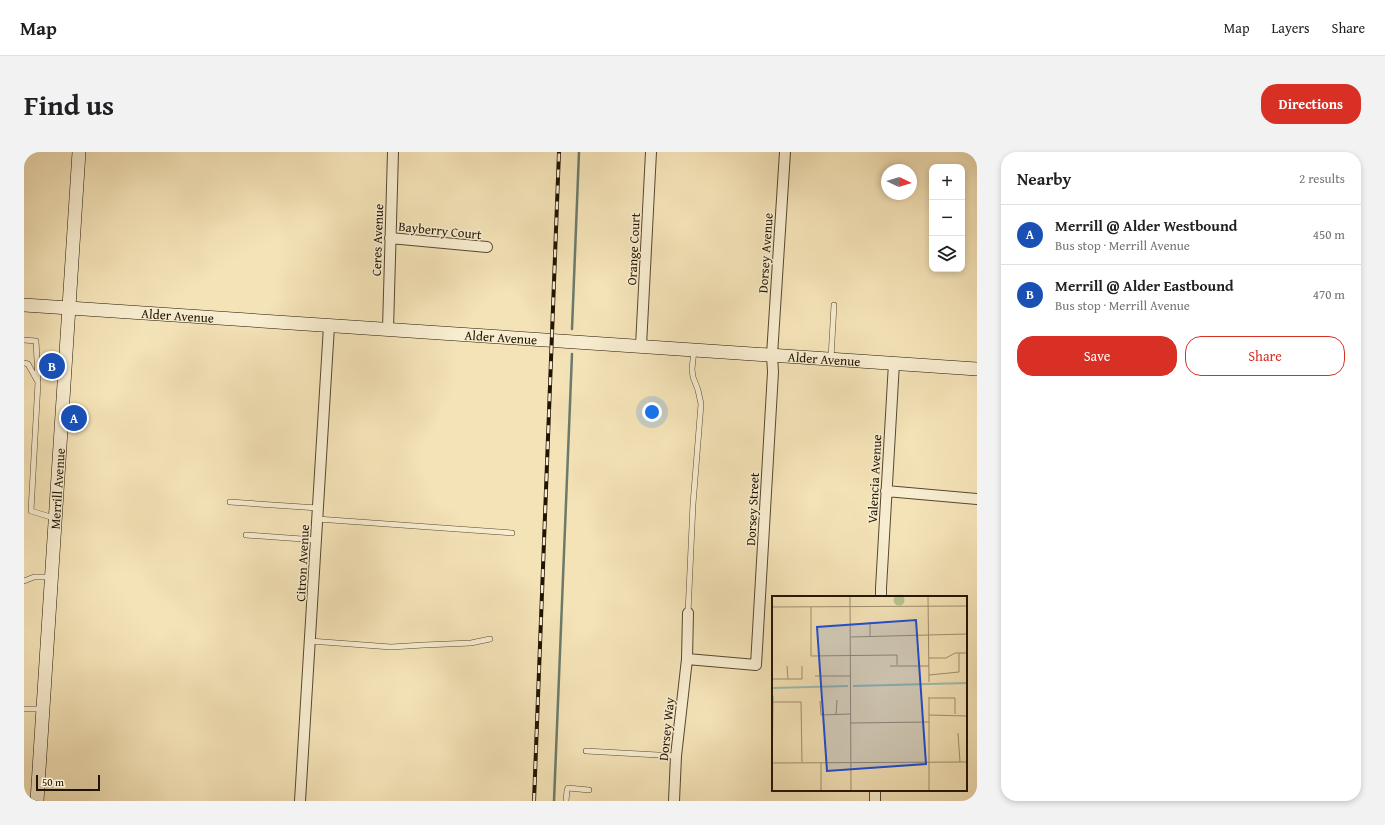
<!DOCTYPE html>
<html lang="en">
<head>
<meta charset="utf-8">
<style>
	body { margin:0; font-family:"Gentium Book Plus",serif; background:#f2f2f2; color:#202124 }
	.controls { position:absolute; right:12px; top:12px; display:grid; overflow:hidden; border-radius:8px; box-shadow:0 2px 6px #0003 }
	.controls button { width:36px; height:36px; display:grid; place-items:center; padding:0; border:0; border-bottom:1px solid #e0e0e0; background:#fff; color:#202124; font:20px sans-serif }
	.compass { position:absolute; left:857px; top:12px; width:36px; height:36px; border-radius:50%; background:#fff; box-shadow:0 2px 6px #0003; rotate:94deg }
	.scale { position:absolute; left:12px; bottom:10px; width:64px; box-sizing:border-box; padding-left:4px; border:2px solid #211403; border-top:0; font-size:11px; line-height:14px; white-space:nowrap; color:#211403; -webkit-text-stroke:3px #f8edd0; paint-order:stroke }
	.you { position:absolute; left:628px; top:260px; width:14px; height:14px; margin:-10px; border:3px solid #fff; border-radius:50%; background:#1a73e8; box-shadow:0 0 0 6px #1a73e833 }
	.badge { display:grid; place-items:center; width:26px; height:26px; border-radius:50%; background:#d93025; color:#fff; font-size:13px; font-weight:700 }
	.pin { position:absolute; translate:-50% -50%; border:2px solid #fff; box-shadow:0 1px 4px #0006 }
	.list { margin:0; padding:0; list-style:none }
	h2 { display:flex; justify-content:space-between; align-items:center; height:52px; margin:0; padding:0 16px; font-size:17px }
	h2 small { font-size:13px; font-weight:400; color:#757577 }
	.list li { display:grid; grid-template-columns:26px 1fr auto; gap:12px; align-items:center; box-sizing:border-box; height:60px; padding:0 16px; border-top:1px solid #e0e0e0 }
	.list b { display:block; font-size:15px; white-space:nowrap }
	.list p { margin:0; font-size:13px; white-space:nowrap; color:#757577 }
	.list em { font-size:13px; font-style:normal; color:#757577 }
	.actions { display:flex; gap:8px; padding:12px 16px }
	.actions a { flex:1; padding:9px 0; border:1px solid #d93025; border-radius:16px; text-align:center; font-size:14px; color:#d93025 }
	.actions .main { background:#d93025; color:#fff }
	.icon { flex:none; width:22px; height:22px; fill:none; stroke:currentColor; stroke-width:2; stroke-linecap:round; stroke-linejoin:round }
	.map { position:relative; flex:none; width:953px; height:649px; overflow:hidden; border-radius:16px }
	header { display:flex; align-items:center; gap:24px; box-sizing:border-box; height:56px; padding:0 20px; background:#fff; border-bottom:1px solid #e0e0e0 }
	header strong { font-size:19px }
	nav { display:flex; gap:22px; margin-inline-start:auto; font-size:14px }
	.intro { display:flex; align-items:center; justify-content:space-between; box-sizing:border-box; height:96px; padding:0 24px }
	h1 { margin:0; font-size:28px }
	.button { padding:10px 18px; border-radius:16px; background:#d93025; color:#fff; font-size:14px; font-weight:700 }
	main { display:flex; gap:24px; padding:0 24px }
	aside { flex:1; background:#fff; border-radius:16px; box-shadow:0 2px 6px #0003 }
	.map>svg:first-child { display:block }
</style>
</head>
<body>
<header>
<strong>Map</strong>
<nav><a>Map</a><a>Layers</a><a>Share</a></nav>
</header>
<div class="intro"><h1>Find us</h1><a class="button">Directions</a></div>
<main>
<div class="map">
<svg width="953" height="649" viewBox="0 0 953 649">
	<rect width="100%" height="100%" fill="#f4e3b7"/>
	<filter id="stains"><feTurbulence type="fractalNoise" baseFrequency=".005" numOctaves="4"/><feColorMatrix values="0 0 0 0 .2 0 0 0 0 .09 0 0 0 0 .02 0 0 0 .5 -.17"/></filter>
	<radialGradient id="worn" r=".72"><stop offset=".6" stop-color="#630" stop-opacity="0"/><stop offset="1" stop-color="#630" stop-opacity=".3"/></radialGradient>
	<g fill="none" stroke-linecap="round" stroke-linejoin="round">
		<path stroke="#6b7a6b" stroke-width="2.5" d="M 548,177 L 555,0
			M 530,649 L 548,202"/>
		<defs>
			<path id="lane" d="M 0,188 L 12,189 L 14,227
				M 807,206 L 810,153
				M 0,211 L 4,212 L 14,230 L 7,359 L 30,366
				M 206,350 L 294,356
				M 293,367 L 488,381
				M 222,383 L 292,388
				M 0,429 L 10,425 L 27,425
				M 664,461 L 669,352 L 677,252 L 674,238 L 669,225 L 668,217 L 670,198
				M 286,489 L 367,495 L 400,493 L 447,491 L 466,487
				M 0,557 L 18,557
				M 562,599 L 652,604
				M 542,649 L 543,638 L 544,636 L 565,638"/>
			<path id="street" d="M 366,86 L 463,95
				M 364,177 L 369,0
				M 617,194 L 627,0
				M 862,339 L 953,347
				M 857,445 L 857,436 L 870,211
				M 663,507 L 732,513 L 749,220 L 748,203 L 761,0
				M 276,649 L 305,174
				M 650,649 L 652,604 L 663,507 L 664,461
				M 851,649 L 851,638"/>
			<g id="secondary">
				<path id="s1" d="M 0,153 L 953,217"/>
				<path id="s2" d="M 13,649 L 55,0"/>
			</g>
		</defs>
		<use href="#lane" stroke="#564830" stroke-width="6"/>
		<use href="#street" stroke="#564830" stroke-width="12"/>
		<use href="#secondary" stroke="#211403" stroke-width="14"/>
		<use href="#lane" stroke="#f8edd0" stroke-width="5"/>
		<use href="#street" stroke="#f8edd0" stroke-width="10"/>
		<use href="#secondary" stroke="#f8edd0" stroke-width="13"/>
		<defs>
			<path id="rail" d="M 510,649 L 535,0"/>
		</defs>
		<use href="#rail" stroke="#211403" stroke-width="4"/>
		<use href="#rail" stroke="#f8edd0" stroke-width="2.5" stroke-dasharray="8" stroke-linecap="butt"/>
	</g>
	<g text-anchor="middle" stroke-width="3" stroke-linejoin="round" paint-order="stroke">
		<g font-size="13" fill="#211403" stroke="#f8edd0">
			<text transform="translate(416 78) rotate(6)" y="5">Bayberry Court</text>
			<text transform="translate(353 88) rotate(-88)" y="5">Ceres Avenue</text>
			<text transform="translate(609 97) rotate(-87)" y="5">Orange Court</text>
			<text transform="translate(741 101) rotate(-86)" y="5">Dorsey Avenue</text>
			<text dy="5" stroke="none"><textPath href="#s1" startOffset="154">Alder Avenue</textPath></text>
			<text dy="5" stroke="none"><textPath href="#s1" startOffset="478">Alder Avenue</textPath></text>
			<text dy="5" stroke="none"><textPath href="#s1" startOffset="802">Alder Avenue</textPath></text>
			<text transform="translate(850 327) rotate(-87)" y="5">Valencia Avenue</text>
			<text dy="5" stroke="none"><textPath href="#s2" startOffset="313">Merrill Avenue</textPath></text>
			<text transform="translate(728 357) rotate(-87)" y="5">Dorsey Street</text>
			<text transform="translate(278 411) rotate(-87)" y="5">Citron Avenue</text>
			<text transform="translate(642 577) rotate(-84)" y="5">Dorsey Way</text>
		</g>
	</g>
	<g transform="translate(748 444)">
		<rect width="195" height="195" fill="#f4e3b7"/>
		<path d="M121.5 4a5.5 5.5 0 1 1 11 0a5.5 5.5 0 1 1-11 0Z" fill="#b9c490"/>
		<path fill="none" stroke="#9cbeb0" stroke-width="2" d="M 81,90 L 195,87M 0,92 L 76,90"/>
		<path fill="none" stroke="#a0906f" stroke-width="1" d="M 78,0 L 79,195M 156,0 L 157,86M 0,11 L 195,10M 39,11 L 39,60 L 125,59 L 125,69M 79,41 L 195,38M 98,41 L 98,26M 157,62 L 174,62 L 183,57 L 195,57M 15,70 L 16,83M 118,70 L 157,70M 157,79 L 187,76 L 187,57M 43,80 L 78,80M 0,83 L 30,83 L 30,70M 157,101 L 157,195M 157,102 L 183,102 L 183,118M 48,105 L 49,119 L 78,118M 1,106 L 29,106 L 30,166M 64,119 L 65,104M 157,119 L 195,120M 79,127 L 157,126M 186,137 L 188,166M 0,167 L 195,166M 0,195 L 1,100M 49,195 L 49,167M 126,195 L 157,195"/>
		<path fill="#1d4ed8" fill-opacity="0.15" stroke="#1d4ed8" stroke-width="2" d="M 144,24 L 154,168 L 55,175 L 45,31 Z"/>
		<rect width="195" height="195" fill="none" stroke="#211403" stroke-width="2"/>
	</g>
	<rect width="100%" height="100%" filter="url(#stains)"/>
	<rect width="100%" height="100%" fill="url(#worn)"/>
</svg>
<div class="controls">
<button>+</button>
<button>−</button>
<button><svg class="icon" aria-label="layers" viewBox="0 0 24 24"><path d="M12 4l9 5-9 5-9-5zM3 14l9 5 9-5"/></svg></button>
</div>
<svg class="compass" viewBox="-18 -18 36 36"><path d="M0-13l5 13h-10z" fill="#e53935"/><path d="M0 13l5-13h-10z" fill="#757577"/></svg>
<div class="scale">50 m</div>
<div class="you"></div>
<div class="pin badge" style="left:50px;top:266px;background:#1a4fb4">A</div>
<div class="pin badge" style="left:28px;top:214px;background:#1a4fb4">B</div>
</div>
<aside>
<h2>Nearby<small>2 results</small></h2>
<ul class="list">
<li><span class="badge" style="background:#1a4fb4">A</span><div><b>Merrill @ Alder Westbound</b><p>Bus stop · Merrill Avenue</p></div><em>450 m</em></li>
<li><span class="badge" style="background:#1a4fb4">B</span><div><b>Merrill @ Alder Eastbound</b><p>Bus stop · Merrill Avenue</p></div><em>470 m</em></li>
</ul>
<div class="actions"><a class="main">Save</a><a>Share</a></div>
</aside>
</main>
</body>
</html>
